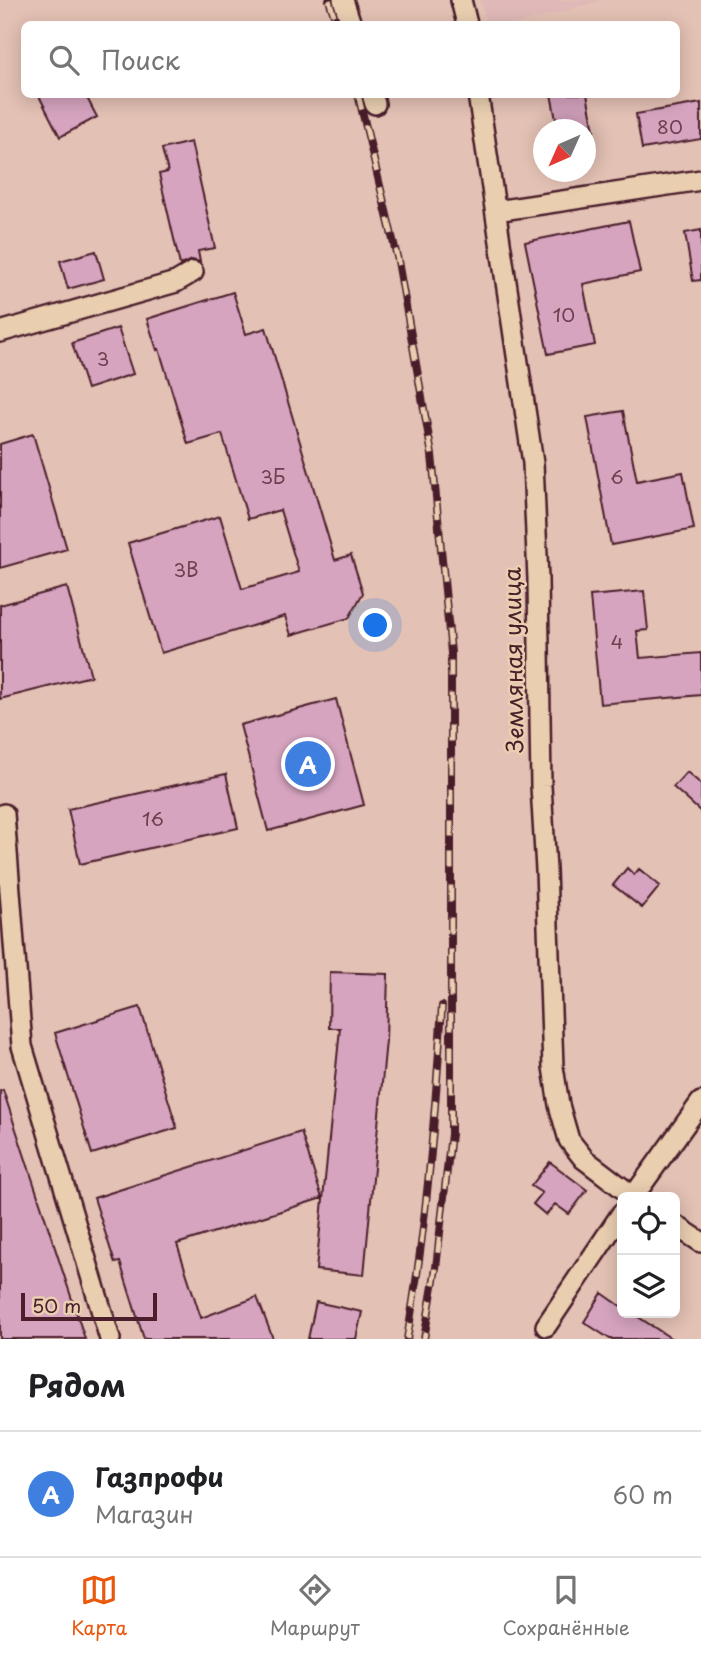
<!DOCTYPE html>
<html lang="ru">
<head>
<meta charset="utf-8">
<style>
	body { margin:0; font-family:"Playpen Sans",sans-serif; background:#f6f6f6; color:#202124 }
	.controls { position:absolute; right:21px; bottom:21px; display:grid; overflow:hidden; border-radius:10px; box-shadow:0 4px 18px #0003 }
	.controls button { width:63px; height:63px; display:grid; place-items:center; padding:0; border:0; border-bottom:2px solid #e0e0e0; background:#fff; color:#202124; font:35px sans-serif }
	.compass { position:absolute; left:533px; top:119px; width:63px; height:63px; border-radius:50%; background:#fff; box-shadow:0 4px 18px #0003; rotate:225deg }
	.scale { position:absolute; left:21px; bottom:18px; width:136px; box-sizing:border-box; padding-left:7px; border:4px solid #4a1f2b; border-top:0; font-size:19px; line-height:24px; white-space:nowrap; color:#4a1f2b; -webkit-text-stroke:5px #e9ceb0; paint-order:stroke }
	.you { position:absolute; left:376px; top:626px; width:24px; height:24px; margin:-18px; border:5px solid #fff; border-radius:50%; background:#1a73e8; box-shadow:0 0 0 10px #1a73e833 }
	.badge { display:grid; place-items:center; width:46px; height:46px; border-radius:50%; background:#ea580c; color:#fff; font-size:23px; font-weight:700 }
	.pin { position:absolute; translate:-50% -50%; border:4px solid #fff; box-shadow:0 2px 7px #0006 }
	.list { margin:0; padding:0; list-style:none }
	h2 { display:flex; justify-content:space-between; align-items:center; height:91px; margin:0; padding:0 28px; font-size:30px }
	h2 small { font-size:23px; font-weight:400; color:#757577 }
	.list li { display:grid; grid-template-columns:46px 1fr auto; gap:21px; align-items:center; box-sizing:border-box; height:126px; padding:0 28px; border-top:2px solid #e0e0e0 }
	.list b { display:block; font-size:26px; white-space:nowrap }
	.list p { margin:0; font-size:23px; white-space:nowrap; color:#757577 }
	.list em { font-size:23px; font-style:normal; color:#757577 }
	.icon { flex:none; width:38px; height:38px; fill:none; stroke:currentColor; stroke-width:2; stroke-linecap:round; stroke-linejoin:round }
	.map { position:relative; flex:none; width:701px; height:1339px; overflow:hidden }
	.search { position:absolute; background:#fff; box-shadow:0 4px 18px #0003; left:21px; right:21px; top:21px; height:77px; display:flex; align-items:center; gap:18px; box-sizing:border-box; padding:0 24px; border-radius:10px; color:#757577; font-size:26px }
	.sheet { height:217px; background:#fff }
	nav { display:flex; justify-content:space-around; align-items:center; box-sizing:border-box; height:98px; border-top:2px solid #e0e0e0; background:#fff; font-size:19px; color:#757577 }
	nav a { display:grid; justify-items:center; gap:4px }
	nav .on { color:#ea580c }
	.map>svg:first-child { display:block }
</style>
</head>
<body>
<div class="map">
<svg width="701" height="1339" viewBox="0 0 701 1339">
	<rect width="100%" height="100%" fill="#e3c1b4"/>
	<filter id="ink" filterUnits="userSpaceOnUse"><feTurbulence type="fractalNoise" baseFrequency=".0143" numOctaves="2"/><feDisplacementMap in="SourceGraphic" scale="14" xChannelSelector="R" yChannelSelector="G"/><feConvolveMatrix kernelMatrix="1 2 1 2 8 2 1 2 1" color-interpolation-filters="sRGB"/></filter>
	<g filter="url(#ink)">
		<path fill="#dfb8b7" d="M 481,0 L 602,0 L 518,24 L 486,24 Z"/>
		<path fill="#d6a4bf" stroke="#4a1f2b" stroke-width="2" d="M 38,94 L 85,94 L 97,117 L 60,137 Z
			M 551,94 L 587,94 L 594,130 L 558,130 Z
			M 701,103 L 701,139 L 642,149 L 636,114 Z
			M 191,142 L 215,248 L 198,251 L 200,262 L 192,260 L 180,265 L 159,174 L 168,172 L 162,149 Z
			M 629,221 L 640,272 L 583,284 L 595,345 L 548,354 L 525,242 Z
			M 701,230 L 701,280 L 693,281 L 685,233 Z
			M 96,251 L 104,279 L 68,289 L 60,261 Z
			M 233,292 L 246,334 L 266,328 L 335,560 L 351,555 L 363,593 L 349,618 L 291,635 L 285,616 L 161,653 L 128,543 L 220,516 L 242,589 L 299,572 L 280,510 L 248,519 L 222,434 L 188,444 L 159,349 L 157,350 L 147,319 Z
			M 118,328 L 133,374 L 87,389 L 72,343 Z
			M 623,411 L 637,481 L 683,472 L 694,529 L 611,545 L 587,417 Z
			M 33,434 L 67,549 L 0,568 L 0,444 Z
			M 67,587 L 91,676 L 0,699 L 0,605 Z
			M 644,591 L 648,630 L 637,631 L 640,658 L 701,653 L 701,695 L 600,704 L 590,596 Z
			M 336,699 L 364,805 L 268,831 L 240,725 Z
			M 687,772 L 701,784 L 701,812 L 673,787 Z
			M 226,774 L 238,828 L 80,864 L 68,809 Z
			M 627,868 L 634,875 L 639,869 L 660,886 L 642,908 L 613,885 Z
			M 330,972 L 388,974 L 386,1040 L 364,1275 L 316,1270 L 340,1028 L 329,1028 Z
			M 140,1007 L 177,1128 L 92,1154 L 55,1033 Z
			M 3,1090 L 85,1339 L 0,1339 L 0,1091 Z
			M 301,1132 L 322,1198 L 177,1244 L 201,1318 L 257,1297 L 273,1339 L 144,1339 L 120,1262 L 115,1263 L 94,1198 Z
			M 550,1162 L 587,1190 L 569,1214 L 555,1204 L 546,1215 L 533,1204 L 542,1193 L 531,1186 Z
			M 602,1293 L 622,1307 L 622,1313 L 632,1313 L 672,1339 L 610,1339 L 584,1322 Z
			M 316,1302 L 362,1312 L 356,1339 L 308,1339 Z"/>
		<g fill="none" stroke-linecap="round" stroke-linejoin="round">
			<defs>
				<path id="minor" d="M 343,0 L 351,24
					M 461,0 L 467,24
					M 372,94 L 375,104
					M 478,94 L 533,463 L 538,579 L 541,786 L 546,870 L 553,1067 L 559,1105 L 569,1140 L 584,1159 L 634,1197
					M 496,211 L 701,180
					M 0,332 L 176,282 L 193,272
					M 4,814 L 22,1046 L 110,1339
					M 633,1197 L 701,1102
					M 675,1225 L 701,1242
					M 546,1326 L 622,1213"/>
			</defs>
			<use href="#minor" stroke="#4a1f2b" stroke-width="24"/>
			<use href="#minor" stroke="#e9ceb0" stroke-width="19"/>
			<defs>
				<path id="rail" d="M 329,0 L 337,24
					M 358,94 L 398,261 L 432,455 L 451,653 L 451,1134 L 436,1268 L 424,1339
					M 407,1339 C 426,1229 435,1117 442,1006"/>
			</defs>
			<use href="#rail" stroke="#4a1f2b" stroke-width="8"/>
			<use href="#rail" stroke="#e9ceb0" stroke-width="5" stroke-dasharray="16" stroke-linecap="butt"/>
		</g>
	</g>
	<g text-anchor="middle" stroke-width="5" stroke-linejoin="round" paint-order="stroke">
		<g font-size="19" fill="#6d4050">
			<text x="670" y="134">80</text>
			<text x="564" y="322">10</text>
			<text x="103" y="366">3</text>
			<text x="273" y="484">3Б</text>
			<text x="617" y="484">6</text>
			<text x="186" y="577">3В</text>
			<text x="617" y="649">4</text>
			<text x="153" y="826">16</text>
		</g>
		<g font-size="23" fill="#4a1f2b" stroke="#e9ceb0">
			<text transform="translate(514 660) rotate(-91)" y="8">Земляная улица</text>
		</g>
	</g>
</svg>
<div class="controls">
<button><svg class="icon" aria-label="locate" viewBox="0 0 24 24"><circle cx="12" cy="12" r="6"/><path d="M12 2v4M12 18v4M2 12h4M18 12h4"/></svg></button>
<button><svg class="icon" aria-label="layers" viewBox="0 0 24 24"><path d="M12 4l9 5-9 5-9-5zM3 14l9 5 9-5"/></svg></button>
</div>
<svg class="compass" viewBox="-18 -18 36 36"><path d="M0-13l5 13h-10z" fill="#e53935"/><path d="M0 13l5-13h-10z" fill="#757577"/></svg>
<div class="scale">50 m</div>
<div class="you"></div>
<div class="pin badge" style="left:308px;top:764px;background:#3f7fe0">A</div>
<div class="search"><svg class="icon" aria-label="search" viewBox="0 0 24 24"><circle cx="10" cy="10" r="6"/><path d="M15 15l6 6"/></svg>Поиск</div>
</div>
<section class="sheet">
<h2>Рядом<small></small></h2>
<ul class="list">
<li><span class="badge" style="background:#3f7fe0">A</span><div><b>Газпрофи</b><p>Магазин</p></div><em>60 m</em></li>
</ul>
</section>
<nav>
<a class="on"><svg class="icon" aria-label="map" viewBox="0 0 24 24"><path d="M3 6l6-2 6 2 6-2v14l-6 2-6-2-6 2zM9 4v14M15 6v14"/></svg>Карта</a>
<a><svg class="icon" aria-label="directions" viewBox="0 0 24 24"><path d="M12 3l9 9-9 9-9-9zM9 14v-3h6M13 9l2 2-2 2"/></svg>Маршрут</a>
<a><svg class="icon" aria-label="saved" viewBox="0 0 24 24"><path d="M7 4h10v16l-5-4-5 4z"/></svg>Сохранённые</a>
</nav>
</body>
</html>
